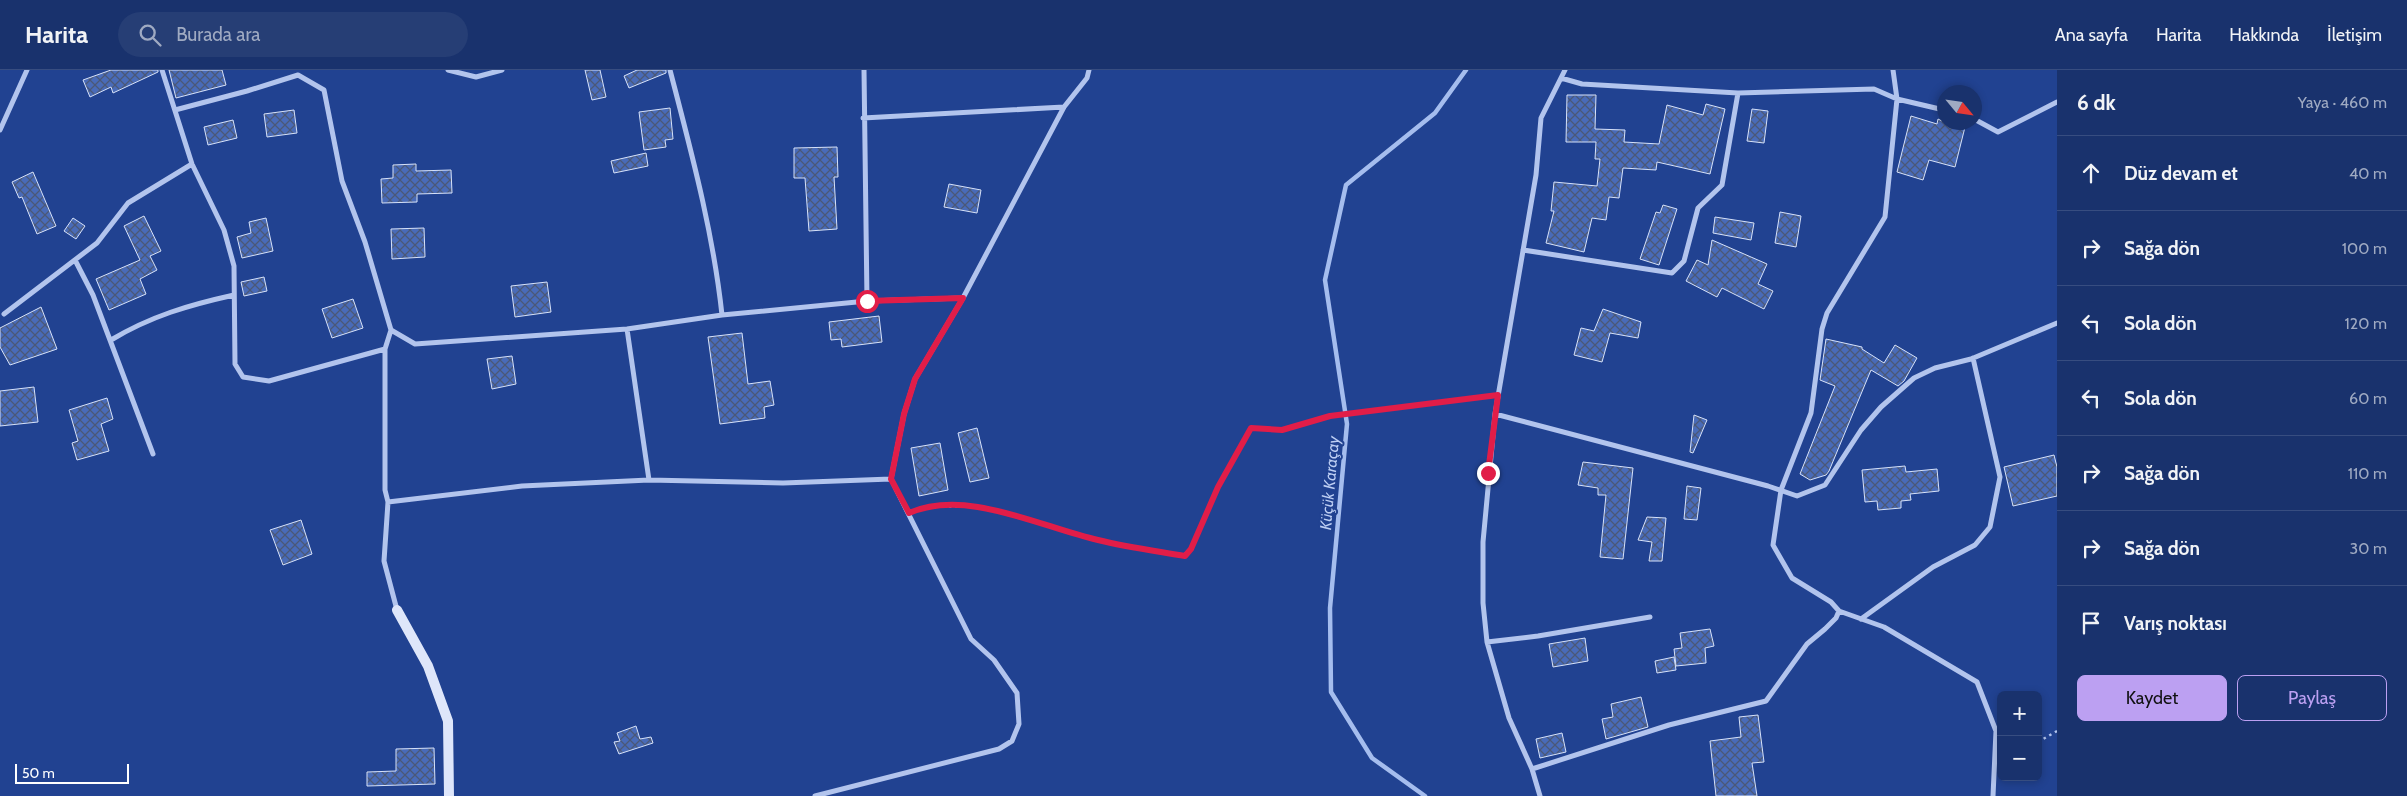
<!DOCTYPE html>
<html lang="tr">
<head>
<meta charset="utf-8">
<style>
	body { margin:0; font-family:Cabin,sans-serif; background:#263e75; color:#f1f3f6 }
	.controls { position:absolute; right:15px; bottom:15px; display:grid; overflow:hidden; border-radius:8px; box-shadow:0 2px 8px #0003 }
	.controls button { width:45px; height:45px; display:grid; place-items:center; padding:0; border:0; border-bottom:1px solid #374d80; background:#19326d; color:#f1f3f6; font:25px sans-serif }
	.compass { position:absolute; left:1937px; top:15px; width:45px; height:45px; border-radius:50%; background:#19326d; box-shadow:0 2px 8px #0003; rotate:119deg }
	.scale { position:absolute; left:15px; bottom:12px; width:114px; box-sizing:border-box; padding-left:5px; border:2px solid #fff; border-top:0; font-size:14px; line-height:18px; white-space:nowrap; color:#fff; -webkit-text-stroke:4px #214291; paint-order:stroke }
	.stop { position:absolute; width:15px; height:15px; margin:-11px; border:4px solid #e11d48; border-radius:50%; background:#fff }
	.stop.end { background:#e11d48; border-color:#fff; box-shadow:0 1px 5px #0008 }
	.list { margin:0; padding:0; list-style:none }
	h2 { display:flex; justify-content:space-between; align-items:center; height:65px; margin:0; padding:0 20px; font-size:21px }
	h2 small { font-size:16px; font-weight:400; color:#9faac2 }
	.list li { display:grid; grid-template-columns:32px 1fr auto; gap:15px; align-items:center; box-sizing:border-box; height:75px; padding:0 20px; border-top:1px solid #374d80 }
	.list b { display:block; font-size:19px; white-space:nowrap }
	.list em { font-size:16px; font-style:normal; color:#9faac2 }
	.actions { display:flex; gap:10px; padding:15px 20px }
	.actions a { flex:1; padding:11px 0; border:1px solid #bca0f2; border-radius:8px; text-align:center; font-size:18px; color:#bca0f2 }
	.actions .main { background:#bca0f2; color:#111 }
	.icon { flex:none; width:28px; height:28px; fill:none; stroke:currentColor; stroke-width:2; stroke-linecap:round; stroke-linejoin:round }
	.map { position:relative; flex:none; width:2057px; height:726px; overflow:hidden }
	header { display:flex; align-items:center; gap:30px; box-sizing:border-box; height:70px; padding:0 25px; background:#19326d; border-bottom:1px solid #374d80 }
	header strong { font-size:24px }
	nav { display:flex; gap:28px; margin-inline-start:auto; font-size:18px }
	.search { width:350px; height:45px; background:#263e75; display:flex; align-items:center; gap:12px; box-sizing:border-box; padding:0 18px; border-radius:28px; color:#9faac2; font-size:19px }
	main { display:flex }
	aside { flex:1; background:#19326d }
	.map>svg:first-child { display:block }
</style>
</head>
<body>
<header>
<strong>Harita</strong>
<div class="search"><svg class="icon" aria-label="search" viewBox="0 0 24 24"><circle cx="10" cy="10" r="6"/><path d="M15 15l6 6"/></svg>Burada ara</div>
<nav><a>Ana sayfa</a><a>Harita</a><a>Hakkında</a><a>İletişim</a></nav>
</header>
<main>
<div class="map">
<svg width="2057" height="726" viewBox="0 0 2057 726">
	<defs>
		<pattern id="building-cross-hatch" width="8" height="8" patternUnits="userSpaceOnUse" patternTransform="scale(1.25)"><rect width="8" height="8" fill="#496bb8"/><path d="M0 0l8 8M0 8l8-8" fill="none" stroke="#4b5877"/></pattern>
	</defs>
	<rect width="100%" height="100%" fill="#214291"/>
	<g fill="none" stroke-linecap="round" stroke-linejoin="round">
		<path stroke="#a5bdee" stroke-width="4.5" d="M 1425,726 L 1372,688 L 1331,622 L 1330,538 L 1347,354 L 1325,210 L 1346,115 L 1435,43 L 1466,0"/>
	</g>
	<path fill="url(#building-cross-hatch)" stroke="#d7e2f9" d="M 111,0 L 158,0 L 158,2 L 113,23 L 111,17 L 90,27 L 83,10 Z
		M 169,0 L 222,0 L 226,15 L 176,28 Z
		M 585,0 L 600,0 L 606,27 L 592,30 Z
		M 637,0 L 666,0 L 666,3 L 629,18 L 624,6 Z
		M 1567,25 L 1596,25 L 1595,59 L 1625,60 L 1624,72 L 1659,74 L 1667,35 L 1703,45 L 1706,34 L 1725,39 L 1710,104 L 1657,92 L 1656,100 L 1623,98 L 1619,128 L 1609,127 L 1606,150 L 1592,148 L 1584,182 L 1546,173 L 1554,141 L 1551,141 L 1554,112 L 1597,116 L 1600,89 L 1595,89 L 1596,72 L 1566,72 Z
		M 670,38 L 673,69 L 665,70 L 666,77 L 644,80 L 639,42 Z
		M 1752,39 L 1768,41 L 1764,73 L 1747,71 Z
		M 294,40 L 297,63 L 267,67 L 264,44 Z
		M 1911,46 L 1937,54 L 1938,49 L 1944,52 L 1965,57 L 1955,97 L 1929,90 L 1923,110 L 1897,102 Z
		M 233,50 L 237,68 L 208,75 L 204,57 Z
		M 837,77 L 838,107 L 834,107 L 837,159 L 809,161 L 805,108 L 794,108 L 794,78 Z
		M 646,83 L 648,96 L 614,103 L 611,91 Z
		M 416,94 L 416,101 L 451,100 L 452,123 L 417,124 L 417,132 L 382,133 L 381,109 L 393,108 L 393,95 Z
		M 33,102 L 56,156 L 37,164 L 22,127 L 19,128 L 12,112 Z
		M 949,114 L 981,120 L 977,143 L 944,137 Z
		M 1663,135 L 1677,139 L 1659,195 L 1640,189 L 1656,142 L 1660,143 Z
		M 1780,142 L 1801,146 L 1796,177 L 1775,173 Z
		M 144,146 L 161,181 L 150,186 L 157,200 L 140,209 L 146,224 L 109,240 L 96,209 L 140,190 L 124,156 Z
		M 1715,147 L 1754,153 L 1751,170 L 1713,163 Z
		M 73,148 L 85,156 L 76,169 L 64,161 Z
		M 266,148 L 273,181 L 242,188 L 237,167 L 251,163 L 249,152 Z
		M 424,158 L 425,187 L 392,189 L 391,159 Z
		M 1712,170 L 1767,194 L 1758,214 L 1773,221 L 1764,239 L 1722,218 L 1717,227 L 1686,211 L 1697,190 L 1708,195 Z
		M 264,207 L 267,221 L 244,226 L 241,212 Z
		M 547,212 L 551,242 L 515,247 L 511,216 Z
		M 353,229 L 363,258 L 332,268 L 322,239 Z
		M 41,237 L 57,279 L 10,295 L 0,277 L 0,258 Z
		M 1603,239 L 1641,252 L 1638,268 L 1610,263 L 1602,292 L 1574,285 L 1581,258 L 1594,261 Z
		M 879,246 L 882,272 L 842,277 L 841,269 L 831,270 L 829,252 Z
		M 742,263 L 748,314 L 770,311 L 774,335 L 764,337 L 765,348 L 720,354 L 708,267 Z
		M 1826,269 L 1862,277 L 1862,279 L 1884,293 L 1895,275 L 1917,288 L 1904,311 L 1898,316 L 1871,300 L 1829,401 L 1826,405 L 1810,410 L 1800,404 L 1835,316 L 1820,310 Z
		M 512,286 L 516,314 L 492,319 L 487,289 Z
		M 34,317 L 38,352 L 0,356 L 0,321 Z
		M 107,328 L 113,349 L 101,354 L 109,381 L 77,390 L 72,373 L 78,371 L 69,340 Z
		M 1694,345 L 1707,350 L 1693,383 L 1690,382 Z
		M 977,358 L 989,408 L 970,412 L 958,363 Z
		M 940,373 L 948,420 L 919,426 L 911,378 Z
		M 2054,385 L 2057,397 L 2057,426 L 2013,436 L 2004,397 Z
		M 1583,392 L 1633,398 L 1623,489 L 1600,487 L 1606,425 L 1598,425 L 1598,418 L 1578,415 Z
		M 1905,396 L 1906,402 L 1937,399 L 1939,421 L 1910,424 L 1911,430 L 1901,431 L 1901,438 L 1878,440 L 1877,431 L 1865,432 L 1862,400 Z
		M 1687,416 L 1701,418 L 1697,450 L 1684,449 Z
		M 1647,447 L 1666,448 L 1662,491 L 1649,491 L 1652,472 L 1638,470 Z
		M 301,450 L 312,484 L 283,495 L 270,460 Z
		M 1710,559 L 1714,576 L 1705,578 L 1706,593 L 1676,596 L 1674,579 L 1682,578 L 1680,563 Z
		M 1585,568 L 1588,591 L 1553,597 L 1549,574 Z
		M 1674,587 L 1676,600 L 1657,603 L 1655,591 Z
		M 1641,627 L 1648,657 L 1606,669 L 1602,649 L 1613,647 L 1611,634 Z
		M 1758,645 L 1764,692 L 1752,693 L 1757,726 L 1716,726 L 1710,671 L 1741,667 L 1739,647 Z
		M 636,656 L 640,669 L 651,667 L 653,673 L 619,684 L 614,672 L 620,671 L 617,663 Z
		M 1562,663 L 1566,682 L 1540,688 L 1536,669 Z
		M 434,678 L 435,714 L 367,716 L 367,702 L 396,701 L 396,679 Z"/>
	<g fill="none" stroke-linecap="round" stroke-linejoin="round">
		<path stroke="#b2c4ed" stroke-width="2.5" stroke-dasharray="2.5 4" stroke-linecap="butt" d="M 917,440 L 924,437 L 977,436 L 1097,470 L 1185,486 L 1191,479 L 1218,417 L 1251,358 L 1282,360 L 1329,346 L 1488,326
			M 2038,672 L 2057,661"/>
		<path stroke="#b2c4ed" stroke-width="5" d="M 162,0 L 192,94 L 224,160 L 234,196 L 235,294 L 243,307 L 269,311 L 385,279
			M 448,0 L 476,7 L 502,0
			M 670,0 C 691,81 713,161 722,245
			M 864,0 L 867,231
			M 1561,8 L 1582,14 L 1738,23 L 1874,19 L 1897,29 L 1944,40
			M 175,40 L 247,21 L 298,5 L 324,20 L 342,111 L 365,172 L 391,260 L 415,274 L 627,259 L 722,245 L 867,231 L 963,228 L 1064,37 L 1087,8 L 1089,0
			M 863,48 L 1064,37
			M 1974,49 L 1998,62 L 2057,32
			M 0,60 L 27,0
			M 1523,180 L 1672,203 L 1684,191 L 1698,138 L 1722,115 L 1738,23
			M 75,190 L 93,225 L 153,384
			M 4,244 L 97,173 L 128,133 L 192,94
			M 627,259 L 649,410
			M 391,260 L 385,279 L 385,420 L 388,432 L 384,491 L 397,540
			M 111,270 C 151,246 189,235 234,225
			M 1495,344 L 1768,416 L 1797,426 L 1825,415 L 1861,360 L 1881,337 L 1914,308 L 1935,298 L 1971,289 L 2057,253
			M 388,432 L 522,416 L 649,410 L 783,413 L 891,409
			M 1839,541 L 1884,557 L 1977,612 L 1996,661 L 1993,726
			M 1861,549 L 1933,497 L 1975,475 L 1990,457 L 2000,407 L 1973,288
			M 1487,572 L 1538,566 L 1650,547
			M 1532,699 L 1669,655 L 1766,631 L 1807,574 L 1825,559 L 1836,548 L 1839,541 L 1831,532 L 1792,508 L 1773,475 L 1781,420 L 1811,343 L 1822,259 L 1827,243 L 1885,147 L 1897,29 L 1893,0
			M 815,726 L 999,679 L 1012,671 L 1019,654 L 1017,623 L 994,590 L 971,569 L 891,409 L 904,344 L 915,309 L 963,228
			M 1540,726 L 1532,699 L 1509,648 L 1487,572 L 1483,533 L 1483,472 L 1495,344 L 1536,105 L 1541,48 L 1565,0"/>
		<path stroke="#dee6fa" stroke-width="10" d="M 397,540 L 428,596 L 448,651 L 449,726"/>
	</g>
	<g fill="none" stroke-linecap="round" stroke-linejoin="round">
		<path stroke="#e11d48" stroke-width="6" d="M 867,231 L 963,228 L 915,309 L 904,344 L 891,409 L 909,443 C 967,418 1040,457 1098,470 C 1126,477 1156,481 1185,486 L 1191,479 L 1218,417 L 1251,358 L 1282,360 L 1330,346 L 1498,325 L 1488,403"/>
	</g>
	<g text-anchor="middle" stroke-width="4" stroke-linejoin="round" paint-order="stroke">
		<g font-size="16" font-style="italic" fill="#becff4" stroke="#214291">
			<text transform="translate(1329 413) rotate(-85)" y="6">Küçük Karaçay</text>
		</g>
	</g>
</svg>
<div class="controls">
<button>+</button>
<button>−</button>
</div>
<svg class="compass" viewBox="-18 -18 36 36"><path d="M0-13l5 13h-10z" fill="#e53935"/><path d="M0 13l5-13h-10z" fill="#9faac2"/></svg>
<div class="scale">50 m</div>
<div class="stop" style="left:867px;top:231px"></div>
<div class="stop end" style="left:1488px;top:403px"></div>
</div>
<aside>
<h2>6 dk<small>Yaya · 460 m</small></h2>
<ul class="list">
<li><svg class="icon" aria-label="ahead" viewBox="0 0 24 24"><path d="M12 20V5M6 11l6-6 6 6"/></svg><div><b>Düz devam et</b></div><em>40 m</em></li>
<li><svg class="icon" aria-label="right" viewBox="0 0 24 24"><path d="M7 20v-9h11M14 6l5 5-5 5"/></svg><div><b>Sağa dön</b></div><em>100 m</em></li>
<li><svg class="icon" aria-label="left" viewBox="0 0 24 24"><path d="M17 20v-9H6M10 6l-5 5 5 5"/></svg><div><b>Sola dön</b></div><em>120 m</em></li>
<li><svg class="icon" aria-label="left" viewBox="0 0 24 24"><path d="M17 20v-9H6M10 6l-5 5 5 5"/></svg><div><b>Sola dön</b></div><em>60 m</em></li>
<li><svg class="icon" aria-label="right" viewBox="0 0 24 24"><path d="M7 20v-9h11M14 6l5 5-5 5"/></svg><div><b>Sağa dön</b></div><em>110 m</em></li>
<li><svg class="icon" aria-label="right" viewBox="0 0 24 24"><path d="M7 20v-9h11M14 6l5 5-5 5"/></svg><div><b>Sağa dön</b></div><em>30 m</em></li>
<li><svg class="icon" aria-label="arrive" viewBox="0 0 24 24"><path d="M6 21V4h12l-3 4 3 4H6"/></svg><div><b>Varış noktası</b></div></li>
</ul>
<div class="actions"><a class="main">Kaydet</a><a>Paylaş</a></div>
</aside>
</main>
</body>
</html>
